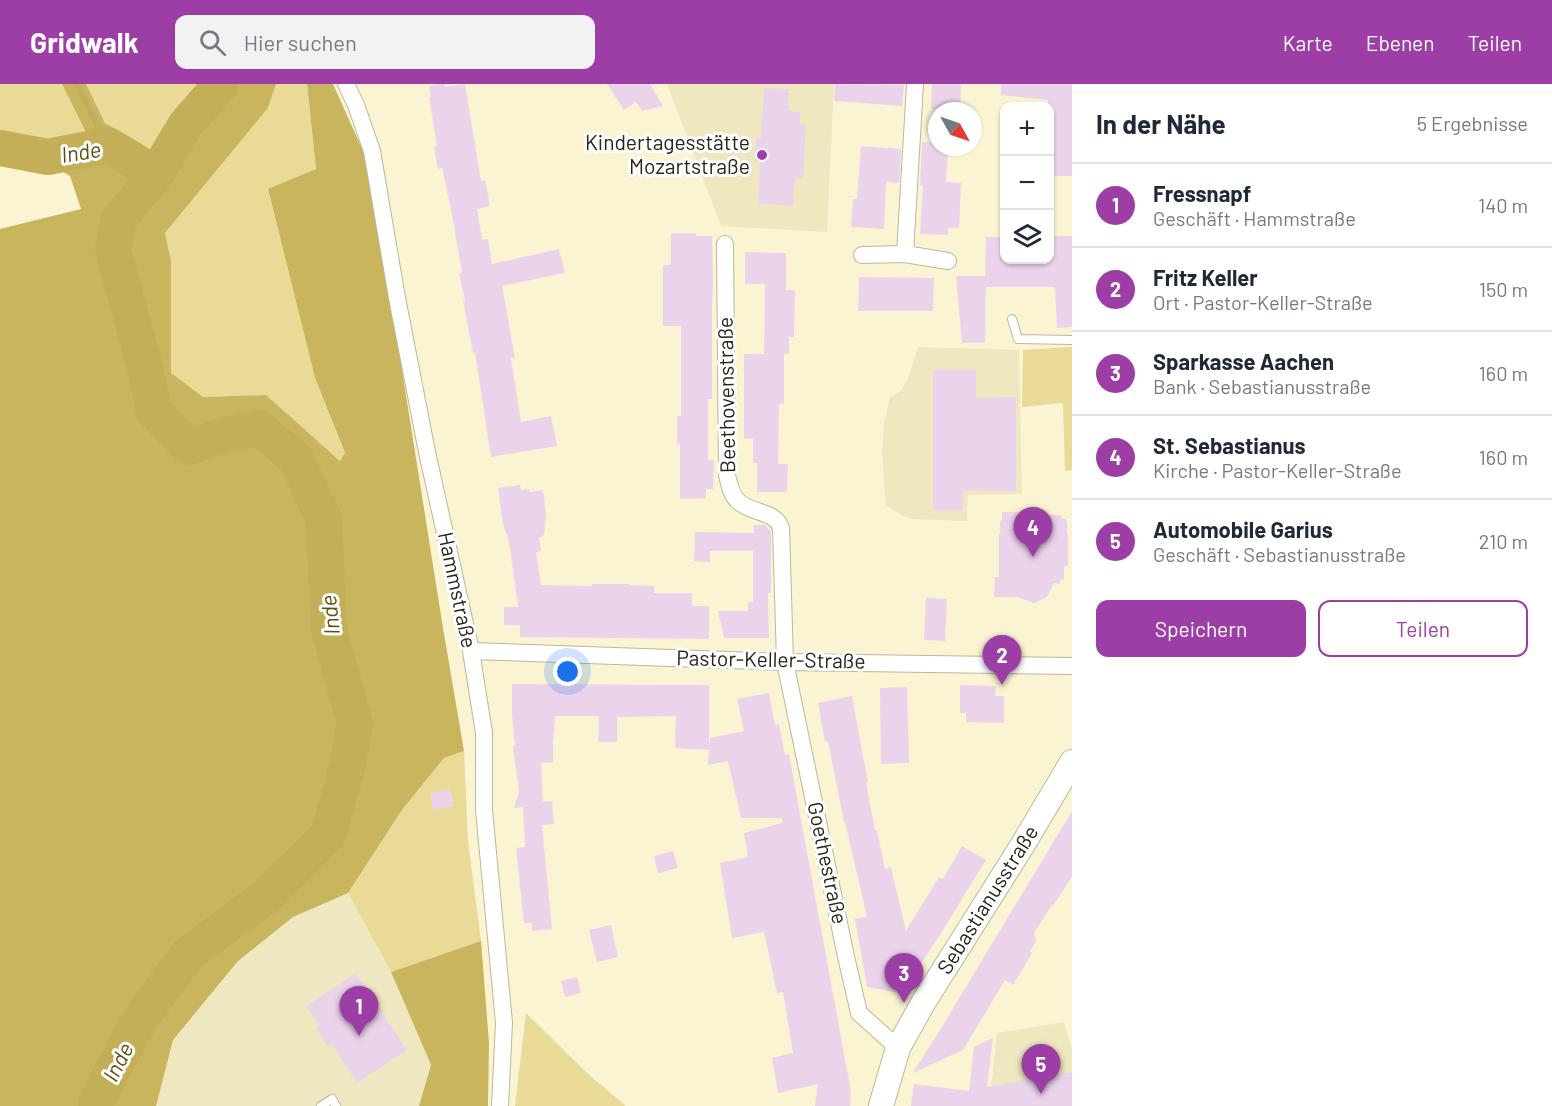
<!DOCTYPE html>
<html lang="de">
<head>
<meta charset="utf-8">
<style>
	body { margin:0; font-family:Barlow,sans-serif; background:#f2f2f3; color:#1f2937 }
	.controls { position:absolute; right:18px; top:18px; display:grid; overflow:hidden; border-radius:12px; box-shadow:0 2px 4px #0004 }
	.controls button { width:54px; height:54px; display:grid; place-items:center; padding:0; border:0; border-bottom:2px solid #e0e1e3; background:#fff; color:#1f2937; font:30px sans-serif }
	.compass { position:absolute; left:928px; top:18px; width:54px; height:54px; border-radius:50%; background:#fff; box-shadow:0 2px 4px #0004; rotate:130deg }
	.you { position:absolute; left:568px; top:588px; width:21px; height:21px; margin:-15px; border:4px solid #fff; border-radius:50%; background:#1a73e8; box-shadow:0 0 0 9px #1a73e833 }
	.badge { display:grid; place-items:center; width:39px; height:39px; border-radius:50%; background:#9d3ea6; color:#fff; font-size:20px; font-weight:700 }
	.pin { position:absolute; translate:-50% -50px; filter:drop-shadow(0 2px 3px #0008) }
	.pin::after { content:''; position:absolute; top:32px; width:21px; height:18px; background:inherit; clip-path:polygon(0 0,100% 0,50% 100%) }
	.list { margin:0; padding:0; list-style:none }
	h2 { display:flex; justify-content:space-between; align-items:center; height:78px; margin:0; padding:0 24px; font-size:26px }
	h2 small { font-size:20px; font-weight:400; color:#747a83 }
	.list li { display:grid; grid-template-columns:39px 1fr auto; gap:18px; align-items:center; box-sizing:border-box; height:84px; padding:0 24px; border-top:2px solid #e0e1e3 }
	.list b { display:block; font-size:22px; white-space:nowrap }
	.list p { margin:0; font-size:20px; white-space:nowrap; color:#747a83 }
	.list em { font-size:20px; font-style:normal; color:#747a83 }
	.actions { display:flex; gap:12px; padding:18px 24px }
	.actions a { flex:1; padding:14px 0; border:2px solid #9d3ea6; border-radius:12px; text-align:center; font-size:21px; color:#9d3ea6 }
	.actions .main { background:#9d3ea6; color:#fff }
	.icon { flex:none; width:33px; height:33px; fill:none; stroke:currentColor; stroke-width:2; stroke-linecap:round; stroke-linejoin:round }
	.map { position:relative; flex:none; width:1072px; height:1022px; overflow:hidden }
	header { display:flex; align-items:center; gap:36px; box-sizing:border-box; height:84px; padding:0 30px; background:#9d3ea6; color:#fff }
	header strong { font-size:28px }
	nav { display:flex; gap:33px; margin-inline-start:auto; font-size:21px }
	.search { width:420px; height:54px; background:#f2f2f3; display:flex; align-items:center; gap:15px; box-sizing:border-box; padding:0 21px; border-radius:12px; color:#747a83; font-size:22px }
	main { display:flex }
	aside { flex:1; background:#fff }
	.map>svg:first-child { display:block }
</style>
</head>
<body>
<header>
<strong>Gridwalk</strong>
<div class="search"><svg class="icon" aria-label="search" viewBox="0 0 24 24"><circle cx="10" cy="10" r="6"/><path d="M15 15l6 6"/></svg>Hier suchen</div>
<nav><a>Karte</a><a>Ebenen</a><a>Teilen</a></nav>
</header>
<main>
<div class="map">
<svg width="1072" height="1022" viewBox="0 0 1072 1022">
	<rect width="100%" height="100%" fill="#fbf4d3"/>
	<path fill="#efe7c0" d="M 667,0 L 834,0 L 827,148 L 721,142 Z
		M 918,263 L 1019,266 L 1022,410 L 968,411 L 967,437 L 912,435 L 901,431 L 886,421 L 882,369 L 884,340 L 890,313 L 900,308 L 907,297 Z
		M 348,809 L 391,888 L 431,981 L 419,1022 L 156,1022 L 173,956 L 238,877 L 293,833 Z
		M 1064,938 L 1072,965 L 1072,1022 L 989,1022 L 997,949 Z"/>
	<path fill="#e9db97" d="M 0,0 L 62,0 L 87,52 L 56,59 L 54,69 L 20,63 L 0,55 Z
		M 86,0 L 199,0 L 198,3 L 166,52 L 156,72 L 132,55 L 105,39 Z
		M 276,0 L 307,0 L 316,85 L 268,106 L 315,294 L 345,370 L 340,377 L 266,311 L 203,313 L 171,290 L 171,177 L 165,149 L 268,24 Z
		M 1072,263 L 1072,386 L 1065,387 L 1063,319 L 1022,323 L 1023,266 Z
		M 464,667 L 468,757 L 481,857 L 391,888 L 348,809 L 402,726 L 444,674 Z
		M 526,929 L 587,989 L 626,1022 L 515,1022 Z"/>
	<path fill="#c8b55e" d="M 62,0 L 86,0 L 105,39 L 132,55 L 156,71 L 166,52 L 198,3 L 199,0 L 276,0 L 268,24 L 165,149 L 171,177 L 171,289 L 203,313 L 266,311 L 340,377 L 345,369 L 315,294 L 268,105 L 316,85 L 307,0 L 333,0 L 363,67 L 381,154 L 443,544 L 464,667 L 444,674 L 402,726 L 348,809 L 293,833 L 238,877 L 173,956 L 156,1022 L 0,1022 L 0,145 L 81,125 L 70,92 L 52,81 L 56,59 L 87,51 Z
		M 481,857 L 489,959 L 488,1022 L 419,1022 L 431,981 L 391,888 Z"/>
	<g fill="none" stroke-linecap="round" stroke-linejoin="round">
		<path stroke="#c2af57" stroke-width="6" d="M 76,0 L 108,61"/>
		<path stroke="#c2af57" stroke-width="36" d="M 0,64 L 48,73 L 108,61 L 156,90
			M 96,1022 L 97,1015 L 141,934 L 187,871 L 265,813 L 328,751 L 347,684 L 355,640 L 329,546 L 324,435 L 296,375 L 259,344 L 226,351 L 189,363 L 154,327 L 146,287 L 113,166 L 118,137 L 156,90 L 186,40 L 221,0"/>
	</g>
	<path fill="#ebd3ec" d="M 438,0 L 445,0 L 445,3 L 465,0 L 481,97 L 485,96 L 490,122 L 477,125 L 482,156 L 488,155 L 492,180 L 559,165 L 565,189 L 502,202 L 515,274 L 511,274 L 521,338 L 551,332 L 557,362 L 491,373 L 475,268 L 473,269 L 463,217 L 465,217 L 459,189 L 462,189 L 452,130 L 442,84 L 438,85 L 434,63 L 437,62 L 429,13 L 431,13 L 429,2 Z
		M 607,0 L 650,0 L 663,22 L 642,27 L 636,18 L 624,26 Z
		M 835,0 L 904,1 L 902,22 L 834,17 Z
		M 932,0 L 961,0 L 960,25 L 931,25 Z
		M 1001,0 L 1072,0 L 1072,92 L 1050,92 L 1050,22 L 1048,22 L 1048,16 L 1001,11 Z
		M 764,4 L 789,5 L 788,27 L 800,28 L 800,40 L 806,41 L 803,95 L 795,94 L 793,122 L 758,119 L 760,78 L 755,78 L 756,54 L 761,54 Z
		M 922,58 L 936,59 L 935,65 L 948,66 L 946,98 L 961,99 L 959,144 L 948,144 L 948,151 L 920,150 L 923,102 L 920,101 Z
		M 861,62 L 901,65 L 899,99 L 886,98 L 884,145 L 851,143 L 853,115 L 857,115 Z
		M 671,149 L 696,149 L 696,152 L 712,152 L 713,200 L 712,225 L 712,315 L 708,315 L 708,376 L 714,376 L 713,405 L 706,405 L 706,414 L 680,415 L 680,360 L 677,360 L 677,332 L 681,332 L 681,242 L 663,242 L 663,181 L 671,181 Z
		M 1053,152 L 1072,152 L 1072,243 L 1057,244 L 1055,203 L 985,203 L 986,153 L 1005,153 L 1005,176 L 1053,176 Z
		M 745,168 L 786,169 L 786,206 L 795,206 L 794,253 L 789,253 L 789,270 L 784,270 L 784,320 L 779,320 L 778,380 L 788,380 L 787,408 L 757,408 L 757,379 L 753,379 L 753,355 L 744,355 L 744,270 L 764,270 L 765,200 L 745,200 Z
		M 956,192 L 986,192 L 985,259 L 962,259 Z
		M 859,193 L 934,194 L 933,227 L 858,227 Z
		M 933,286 L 976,286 L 976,314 L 1016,313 L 1016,407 L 963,406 L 963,426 L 933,426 Z
		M 520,401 L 521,406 L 529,405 L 530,408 L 543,406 L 546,431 L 544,451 L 539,454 L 541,467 L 536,468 L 541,501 L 592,502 L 592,500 L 629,500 L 629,501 L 654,502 L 654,509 L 692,509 L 692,522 L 709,522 L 709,555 L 520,553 L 520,541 L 504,541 L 504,523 L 518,523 L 509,458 L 503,440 L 498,404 Z
		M 1002,428 L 1041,428 L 1041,431 L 1061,431 L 1061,435 L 1066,435 L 1066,437 L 1067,437 L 1067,450 L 1068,450 L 1068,481 L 1064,483 L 1064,496 L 1060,496 L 1060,500 L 1054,499 L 1047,513 L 1034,519 L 1017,513 L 994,513 L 995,493 L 999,493 L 999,450 L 1000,450 L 1000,437 L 1002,436 Z
		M 754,441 L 765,441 L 771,447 L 771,509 L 768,509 L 769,554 L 724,554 L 718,527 L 748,527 L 748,518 L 753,518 L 753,467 L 710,467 L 710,478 L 694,477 L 695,448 L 754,449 Z
		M 926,514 L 947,515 L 945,557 L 924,556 Z
		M 512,600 L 709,601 L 709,662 L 710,654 L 744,647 L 737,615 L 769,609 L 775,641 L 779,640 L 785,671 L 789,670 L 851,1008 L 850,1022 L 815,1022 L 818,1000 L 778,1009 L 772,974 L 793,969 L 783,908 L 777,909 L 764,848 L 732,854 L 720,779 L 748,773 L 744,749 L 782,739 L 782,734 L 741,734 L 728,677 L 708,681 L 709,666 L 675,664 L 676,632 L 617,633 L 617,658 L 598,658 L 599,632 L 555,632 L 553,658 L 553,678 L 541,679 L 543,717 L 552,717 L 554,740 L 542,741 L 552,845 L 532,847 L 532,839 L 524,839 L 516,764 L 525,763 L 523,723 L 514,724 L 519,708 L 513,662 L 515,661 L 512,632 Z
		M 960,601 L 996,602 L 995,612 L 1004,612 L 1004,639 L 966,638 L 966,629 L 960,629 Z
		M 907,603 L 909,679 L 881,680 L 880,604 Z
		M 852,612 L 868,699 L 866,699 L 875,746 L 877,746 L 885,785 L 891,783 L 906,847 L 939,793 L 943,795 L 962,762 L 986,776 L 938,854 L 901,909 L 867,903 L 855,835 L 867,833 L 845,738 L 844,738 L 828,657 L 825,658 L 818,619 Z
		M 450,705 L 454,722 L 433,726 L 430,709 Z
		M 1072,727 L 1072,793 L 1053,822 L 1052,821 L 1034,849 L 1036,858 L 1030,867 L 1032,869 L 1013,901 L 1005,896 L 963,966 L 913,989 L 940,946 Z
		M 673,767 L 678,784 L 658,789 L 654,772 Z
		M 611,841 L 618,873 L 597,878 L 589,846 Z
		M 356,889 L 407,966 L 357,999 L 333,961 L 328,963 L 316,944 L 320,941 L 306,922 Z
		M 577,893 L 581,909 L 565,913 L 561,897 Z
		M 993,954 L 987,1003 L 1072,988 L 1072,1022 L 911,1022 L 914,1000 L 969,1007 L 974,963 Z"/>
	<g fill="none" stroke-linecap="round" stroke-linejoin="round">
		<defs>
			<path id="lane" d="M 1012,235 L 1018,255 L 1072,256
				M 321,1022 L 332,1015 L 336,1022"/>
			<path id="street" d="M 346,0 L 356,21 L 372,67 L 397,214 L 427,368 L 471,567 L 484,649 L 484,726 L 504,939 L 500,1022
				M 915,0 L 905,170 L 948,177
				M 725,160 L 727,391 C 729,400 731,411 738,417 C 751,430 775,426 781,444 L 785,578 L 845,868 L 859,929 L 898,964
				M 862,171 L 905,170
				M 471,567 L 785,578 L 1072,582"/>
			<path id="secondary" d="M 881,1022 L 898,964 L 923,919 L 1022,762 L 1072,678"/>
		</defs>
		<use href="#lane" stroke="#bdb798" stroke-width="10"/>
		<use href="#street" stroke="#bdb798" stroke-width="18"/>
		<use href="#secondary" stroke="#bdb798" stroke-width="26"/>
		<use href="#lane" stroke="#fff" stroke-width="8"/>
		<use href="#street" stroke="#fff" stroke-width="16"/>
		<use href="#secondary" stroke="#fff" stroke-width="24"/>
	</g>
	<circle fill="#9d3ea6" stroke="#fff" stroke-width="2" cx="762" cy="71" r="6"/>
	<g text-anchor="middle" stroke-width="6" stroke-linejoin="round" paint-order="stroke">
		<g font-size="21" fill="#262317" stroke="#fff" text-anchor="end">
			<text x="750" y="66">Kindertagesstätte<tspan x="750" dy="24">Mozartstraße</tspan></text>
		</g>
		<g font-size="21" fill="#262317" stroke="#fff">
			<text transform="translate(727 311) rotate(-91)" y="7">Beethovenstraße</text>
			<text transform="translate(457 506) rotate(78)" y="7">Hammstraße</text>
			<text transform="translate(771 576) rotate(1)" y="7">Pastor-Keller-Straße</text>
			<text transform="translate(827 779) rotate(78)" y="7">Goethestraße</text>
			<text transform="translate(988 816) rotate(-58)" y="7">Sebastianusstraße</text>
		</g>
		<g font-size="22" font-style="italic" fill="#5d500a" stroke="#fff">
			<text transform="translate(81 68) rotate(-9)" y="8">Inde</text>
			<text transform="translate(330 531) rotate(-96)" y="8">Inde</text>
			<text transform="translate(118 978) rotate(-63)" y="8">Inde</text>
		</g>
	</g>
</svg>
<div class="controls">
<button>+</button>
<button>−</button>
<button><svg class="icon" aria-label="layers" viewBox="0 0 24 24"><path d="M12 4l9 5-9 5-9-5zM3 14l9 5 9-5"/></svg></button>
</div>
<svg class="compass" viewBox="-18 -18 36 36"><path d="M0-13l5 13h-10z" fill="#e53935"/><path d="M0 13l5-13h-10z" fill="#747a83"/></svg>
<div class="you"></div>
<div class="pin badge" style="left:359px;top:952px">1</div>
<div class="pin badge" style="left:1002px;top:601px">2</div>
<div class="pin badge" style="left:904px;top:919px">3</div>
<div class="pin badge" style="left:1033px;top:473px">4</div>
<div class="pin badge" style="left:1041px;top:1010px">5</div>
</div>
<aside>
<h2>In der Nähe<small>5 Ergebnisse</small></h2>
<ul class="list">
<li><span class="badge">1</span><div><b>Fressnapf</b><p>Geschäft · Hammstraße</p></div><em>140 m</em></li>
<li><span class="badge">2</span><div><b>Fritz Keller</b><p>Ort · Pastor-Keller-Straße</p></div><em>150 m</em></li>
<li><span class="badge">3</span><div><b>Sparkasse Aachen</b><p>Bank · Sebastianusstraße</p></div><em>160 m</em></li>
<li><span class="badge">4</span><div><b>St. Sebastianus</b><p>Kirche · Pastor-Keller-Straße</p></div><em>160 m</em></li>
<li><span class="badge">5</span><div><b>Automobile Garius</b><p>Geschäft · Sebastianusstraße</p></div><em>210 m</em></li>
</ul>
<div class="actions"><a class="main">Speichern</a><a>Teilen</a></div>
</aside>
</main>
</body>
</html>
